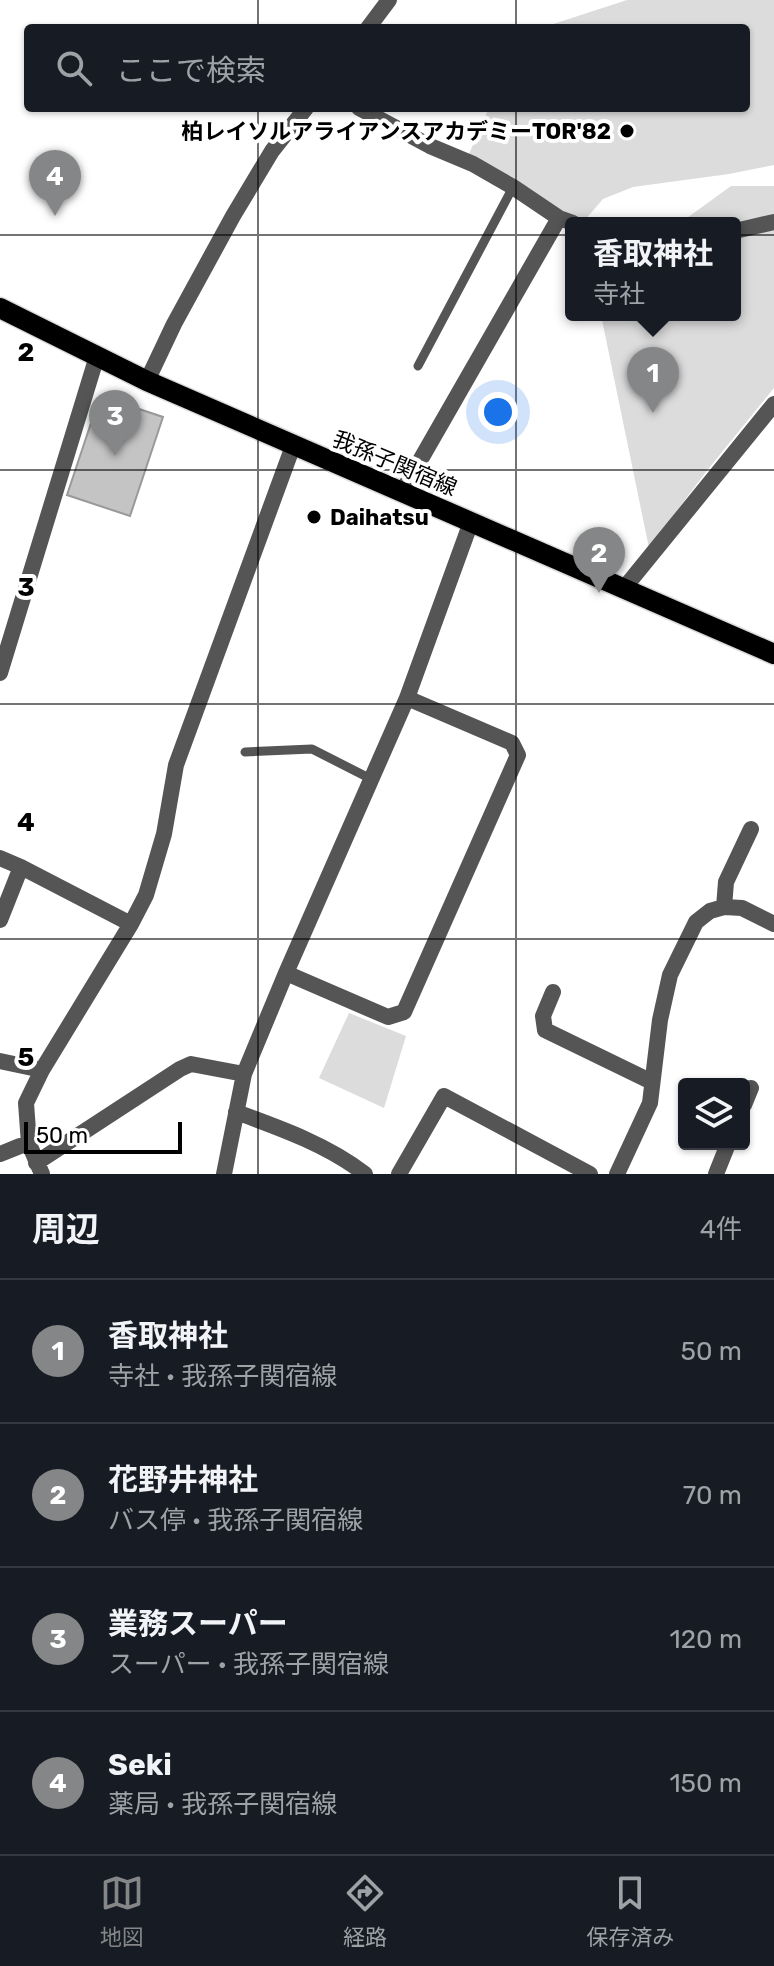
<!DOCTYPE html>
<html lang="ja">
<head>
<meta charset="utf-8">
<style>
	body { margin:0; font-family:Rubik,"Noto Sans JP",sans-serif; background:#242831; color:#f1f3f6 }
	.controls { position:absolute; right:24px; bottom:24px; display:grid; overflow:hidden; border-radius:8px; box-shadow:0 2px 6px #0004 }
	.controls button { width:72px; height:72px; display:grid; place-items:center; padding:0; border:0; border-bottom:2px solid #363941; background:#171b24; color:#f1f3f6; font:40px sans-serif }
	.scale { position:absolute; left:24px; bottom:20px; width:158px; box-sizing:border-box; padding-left:8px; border:4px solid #000; border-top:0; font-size:22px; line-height:28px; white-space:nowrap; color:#000; -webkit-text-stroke:6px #fff; paint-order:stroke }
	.you { position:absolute; left:498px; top:412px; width:28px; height:28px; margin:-20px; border:6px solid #fff; border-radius:50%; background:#1a73e8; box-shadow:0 0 0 12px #1a73e833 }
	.badge { display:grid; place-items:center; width:52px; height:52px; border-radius:50%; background:#858687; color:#fff; font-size:26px; font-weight:700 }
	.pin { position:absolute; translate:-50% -66px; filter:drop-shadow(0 2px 4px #0008) }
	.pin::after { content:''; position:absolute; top:42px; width:28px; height:24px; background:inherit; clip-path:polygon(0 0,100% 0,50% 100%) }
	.popup { position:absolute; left:565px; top:217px; width:176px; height:104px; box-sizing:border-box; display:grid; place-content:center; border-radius:8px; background:#171b24; filter:drop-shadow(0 2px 6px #0005); font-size:26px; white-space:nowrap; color:#9ea1a6 }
	.popup b { font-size:30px; color:#f1f3f6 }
	.popup::after { content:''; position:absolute; left:50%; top:100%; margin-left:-16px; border:16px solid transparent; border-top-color:#171b24 }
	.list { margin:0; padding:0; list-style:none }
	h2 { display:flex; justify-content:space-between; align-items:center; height:104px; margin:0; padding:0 32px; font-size:34px }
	h2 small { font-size:26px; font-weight:400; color:#9ea1a6 }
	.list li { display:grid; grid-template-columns:52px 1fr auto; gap:24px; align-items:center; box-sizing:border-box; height:144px; padding:0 32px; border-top:2px solid #363941 }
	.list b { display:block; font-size:30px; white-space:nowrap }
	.list p { margin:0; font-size:26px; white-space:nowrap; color:#9ea1a6 }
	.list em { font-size:26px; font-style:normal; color:#9ea1a6 }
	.icon { flex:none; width:44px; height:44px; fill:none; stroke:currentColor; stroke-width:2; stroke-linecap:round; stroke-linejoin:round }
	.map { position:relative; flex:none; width:774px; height:1174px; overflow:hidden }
	.search { position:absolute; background:#171b24; box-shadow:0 2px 6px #0004; left:24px; right:24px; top:24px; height:88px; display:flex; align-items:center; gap:20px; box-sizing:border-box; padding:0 28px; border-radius:8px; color:#9ea1a6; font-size:30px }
	.sheet { height:680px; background:#171b24 }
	nav { display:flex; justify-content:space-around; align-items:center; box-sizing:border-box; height:112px; border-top:2px solid #363941; background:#171b24; font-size:22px; color:#9ea1a6 }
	nav a { display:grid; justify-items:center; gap:4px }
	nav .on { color:#858687 }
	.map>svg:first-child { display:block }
</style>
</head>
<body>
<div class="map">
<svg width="774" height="1174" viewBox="0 0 774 1174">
	<rect width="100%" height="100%" fill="#fff"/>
	<path fill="#dcdcdc" d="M 627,0 L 774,0 L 774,165 L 729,174 L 633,187 L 603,199 L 584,221 L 562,212 L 469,154 L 489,108 L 746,108 L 746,28 L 541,28 Z
		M 731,186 L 774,186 L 774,388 L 705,473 L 649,548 L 601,315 L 735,315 L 735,223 L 680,223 Z
		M 349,1013 L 406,1036 L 384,1108 L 319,1078 Z"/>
	<path fill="#c4c4c4" stroke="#999" stroke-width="2" d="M 100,396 L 163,417 L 130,516 L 67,495 Z"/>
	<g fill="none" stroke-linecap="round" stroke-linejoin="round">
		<defs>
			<path id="primary" d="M 0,308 L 147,381 L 774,654"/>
		</defs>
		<use href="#primary" stroke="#dbdbdb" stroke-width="23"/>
		<path stroke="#555" stroke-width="9" d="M 418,366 L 513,187
			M 245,752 L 312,749 L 371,779"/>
		<path stroke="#555" stroke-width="16" d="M 368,28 L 389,0
			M 359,108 L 430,146 L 473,164 L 513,187 L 559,218 L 573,223
			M 735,231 L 774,222
			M 147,381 L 174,324 L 233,216 L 272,151 L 306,108
			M 402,492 L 559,218
			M 626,590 L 630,581 L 774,404
			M 0,673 L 97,356
			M 0,858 L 21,867 L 131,924
			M 724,907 L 726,882 L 751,829
			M 0,920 L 21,867
			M 286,973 L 388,1017 L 404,1012 L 518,755 L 512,743 L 407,698
			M 553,992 L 543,1016 L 545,1030 L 652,1082
			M 0,1061 L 42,1070
			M 744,1105 L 751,1088
			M 236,1112 C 280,1128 328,1145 365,1174
			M 0,1154 L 20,1146 L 29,1144
			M 36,1163 L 180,1069 L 191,1064 L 244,1074
			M 42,1174 L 29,1144 L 26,1103 L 42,1070 L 131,924 L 146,895 L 164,834 L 176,765 L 293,446
			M 224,1174 L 244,1074 L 286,973 L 407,698 L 471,522
			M 399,1174 L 444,1096 L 590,1174
			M 617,1174 L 650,1103 L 660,1020 L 670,975 L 696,922 L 710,911 L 724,907 L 742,908 L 774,924
			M 716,1174 L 728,1144"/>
		<use href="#primary" stroke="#000" stroke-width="20"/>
	</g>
	<path fill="none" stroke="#000" stroke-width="2" stroke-opacity="0.55" d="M 258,0 L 258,28M 516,0 L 516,28M 258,108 L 258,1174M 516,108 L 516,1174M 0,235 L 774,235M 0,470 L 774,470M 0,704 L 774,704M 0,939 L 774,939"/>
	<g fill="#000" stroke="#fff" stroke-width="3">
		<circle cx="627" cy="131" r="8"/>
		<circle cx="314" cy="517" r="8"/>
	</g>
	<g text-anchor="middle" stroke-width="8" stroke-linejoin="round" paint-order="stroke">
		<g font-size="22" font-weight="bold" fill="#000" stroke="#fff" text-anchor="end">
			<text x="611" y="139">柏レイソルアライアンスアカデミーTOR'82</text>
			<text x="330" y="525" text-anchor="start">Daihatsu</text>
		</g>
		<g font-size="22" fill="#000" stroke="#fff">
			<text transform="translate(395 463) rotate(23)" y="8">我孫子関宿線</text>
		</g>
	</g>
	<g font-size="26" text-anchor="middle" font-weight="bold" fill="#000" stroke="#fff" stroke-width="8" stroke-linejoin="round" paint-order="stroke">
		<text x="26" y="361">2</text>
		<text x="26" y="596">3</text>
		<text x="26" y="831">4</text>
		<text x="26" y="1066">5</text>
	</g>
</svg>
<div class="controls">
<button><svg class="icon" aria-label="layers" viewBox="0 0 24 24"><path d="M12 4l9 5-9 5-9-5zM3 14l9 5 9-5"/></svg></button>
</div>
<div class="scale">50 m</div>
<div class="you"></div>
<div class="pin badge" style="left:653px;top:413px">1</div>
<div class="popup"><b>香取神社</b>寺社</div>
<div class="pin badge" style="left:599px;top:593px">2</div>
<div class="pin badge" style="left:115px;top:456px">3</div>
<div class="pin badge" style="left:55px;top:216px">4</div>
<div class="search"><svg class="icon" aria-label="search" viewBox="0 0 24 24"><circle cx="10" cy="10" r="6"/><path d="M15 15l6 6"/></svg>ここで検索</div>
</div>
<section class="sheet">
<h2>周辺<small>4件</small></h2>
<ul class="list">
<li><span class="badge">1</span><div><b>香取神社</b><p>寺社 · 我孫子関宿線</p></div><em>50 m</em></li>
<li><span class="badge">2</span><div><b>花野井神社</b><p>バス停 · 我孫子関宿線</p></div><em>70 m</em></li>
<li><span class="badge">3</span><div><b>業務スーパー</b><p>スーパー · 我孫子関宿線</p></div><em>120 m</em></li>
<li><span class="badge">4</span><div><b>Seki</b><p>薬局 · 我孫子関宿線</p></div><em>150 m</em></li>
</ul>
</section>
<nav>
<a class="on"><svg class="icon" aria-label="map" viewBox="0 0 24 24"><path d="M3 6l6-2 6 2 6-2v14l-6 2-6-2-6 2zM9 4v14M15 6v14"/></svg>地図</a>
<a><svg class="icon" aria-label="directions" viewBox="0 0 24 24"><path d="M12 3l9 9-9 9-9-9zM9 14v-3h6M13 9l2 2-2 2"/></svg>経路</a>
<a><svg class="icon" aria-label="saved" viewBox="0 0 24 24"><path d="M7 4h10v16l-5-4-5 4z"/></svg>保存済み</a>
</nav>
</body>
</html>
